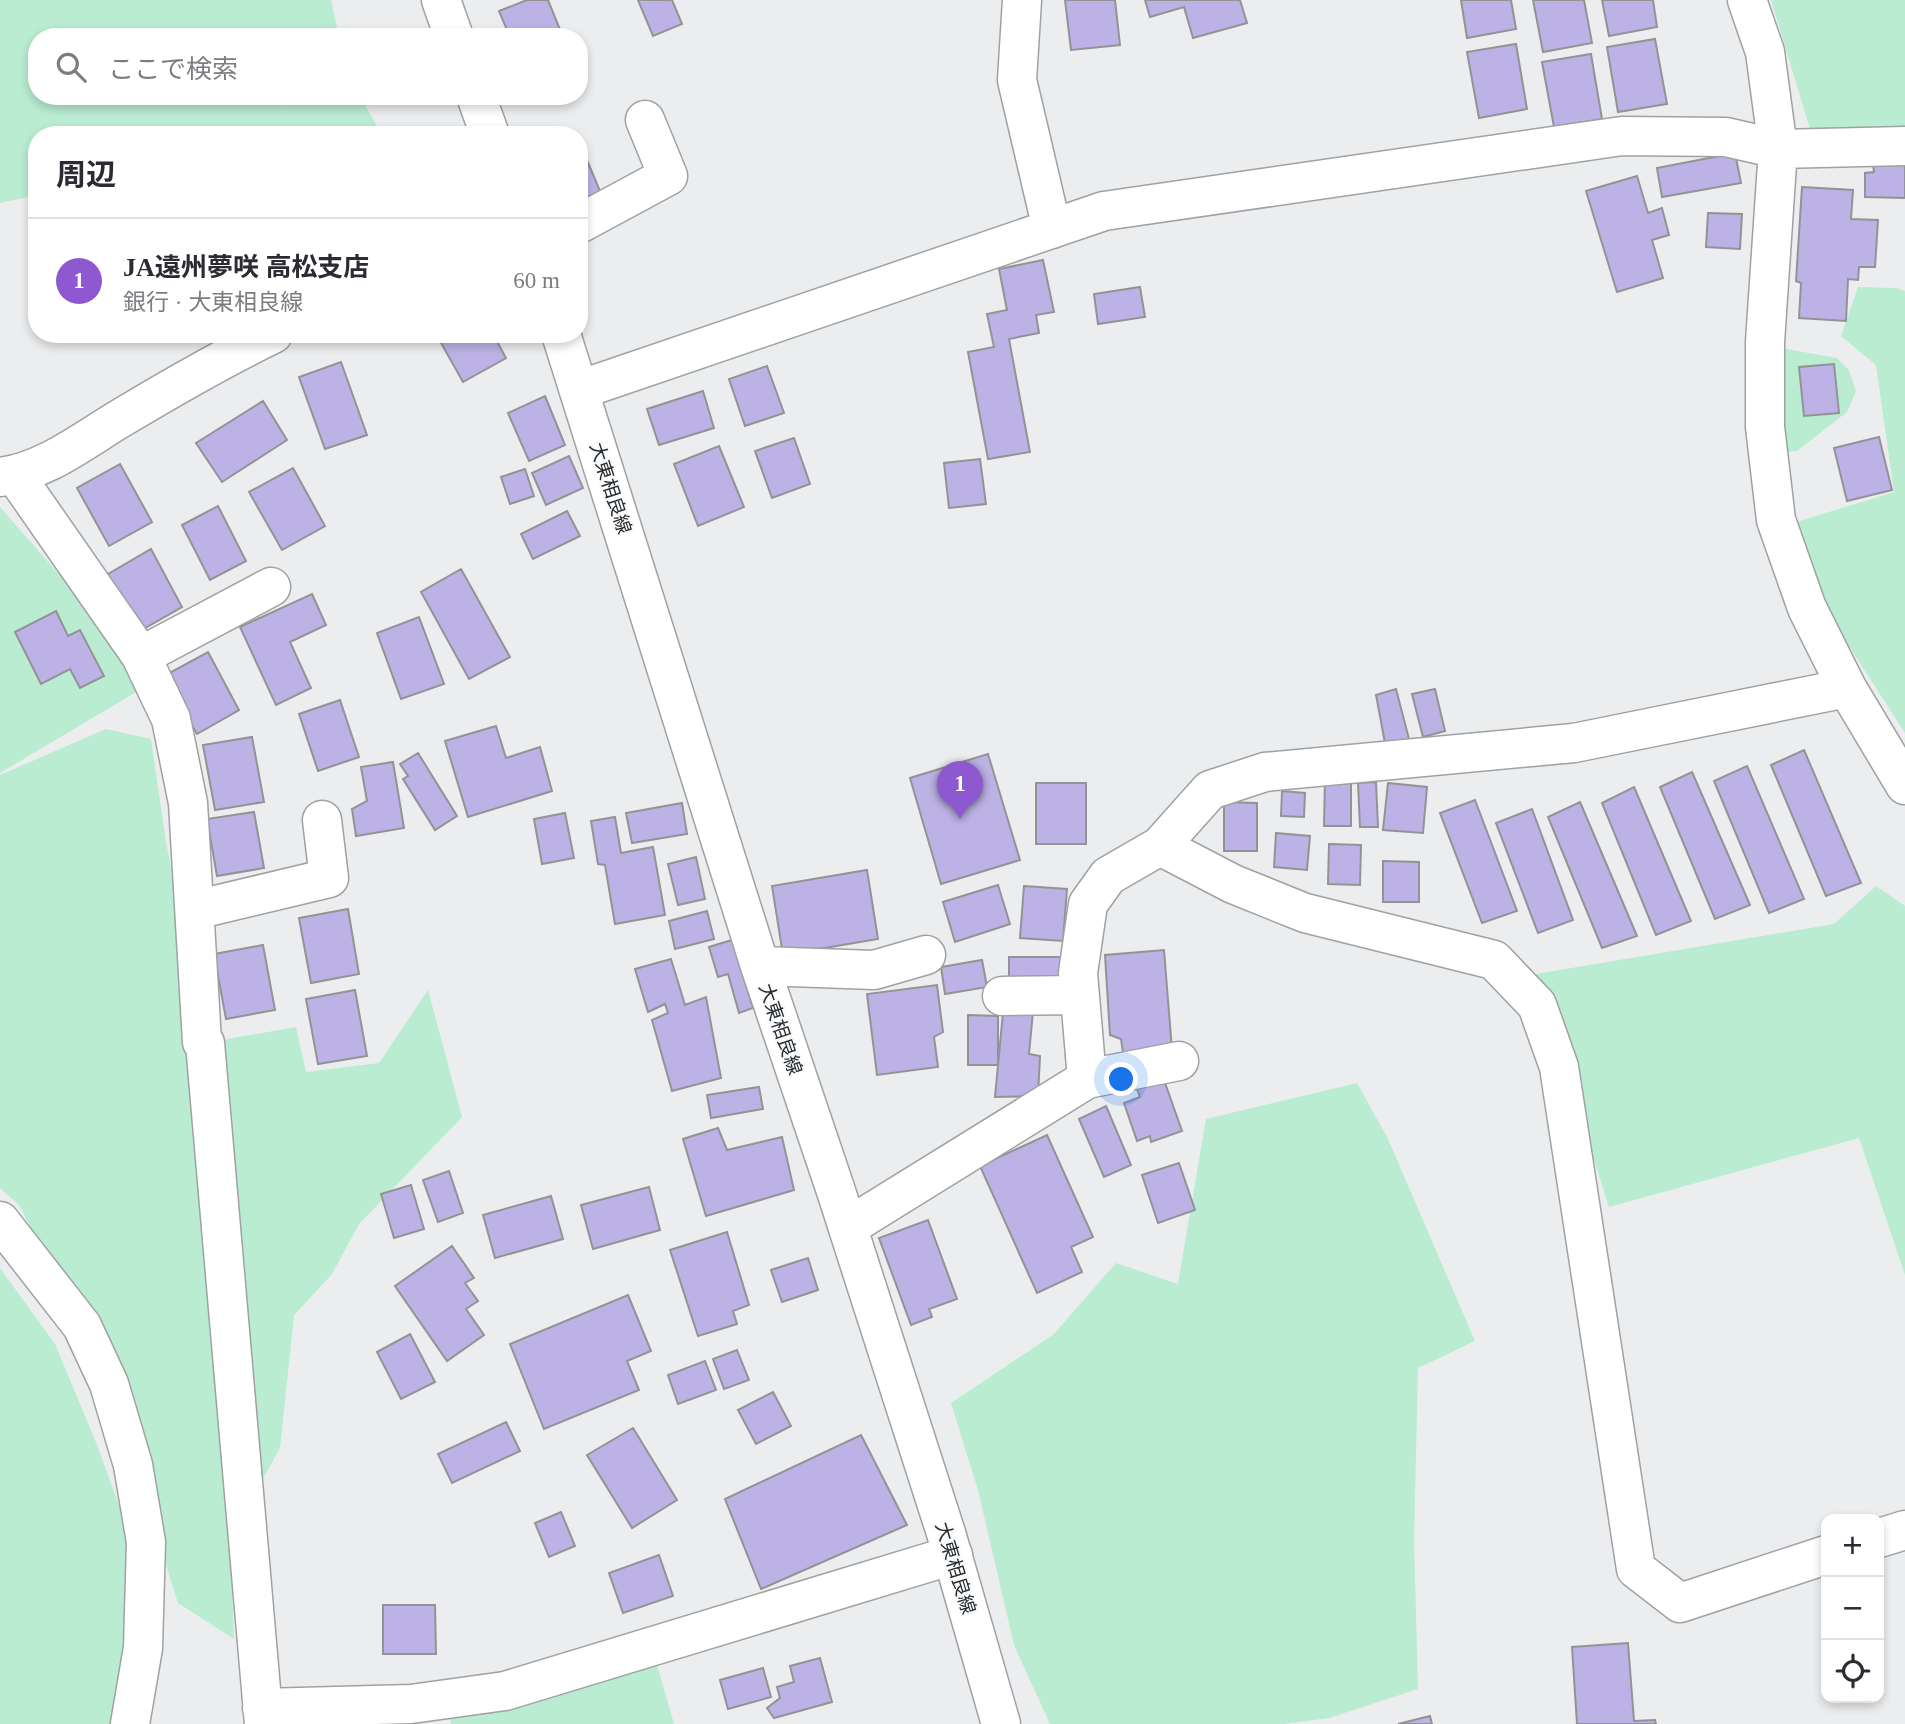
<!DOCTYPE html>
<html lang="ja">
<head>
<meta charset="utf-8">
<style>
	body { margin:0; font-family:"Times New Roman","Noto Sans JP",serif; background:#f7f7f7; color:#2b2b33 }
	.controls { position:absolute; right:21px; bottom:21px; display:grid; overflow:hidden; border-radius:14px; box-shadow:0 4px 10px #0003 }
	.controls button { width:63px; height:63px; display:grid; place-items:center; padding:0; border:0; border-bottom:2px solid #e1e1e2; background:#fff; color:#2b2b33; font:35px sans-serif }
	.you { position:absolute; left:1122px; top:1080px; width:24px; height:24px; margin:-18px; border:5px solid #fff; border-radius:50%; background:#1a73e8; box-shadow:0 0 0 10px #1a73e833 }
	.badge { display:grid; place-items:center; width:46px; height:46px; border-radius:50%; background:#8d58d0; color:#fff; font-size:23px; font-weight:700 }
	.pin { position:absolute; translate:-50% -58px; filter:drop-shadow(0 2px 4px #0008) }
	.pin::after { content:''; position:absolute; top:37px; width:24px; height:21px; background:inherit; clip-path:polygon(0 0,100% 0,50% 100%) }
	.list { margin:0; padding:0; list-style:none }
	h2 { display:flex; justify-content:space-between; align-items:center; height:91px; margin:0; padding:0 28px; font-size:30px }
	h2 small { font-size:23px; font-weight:400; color:#7c7c81 }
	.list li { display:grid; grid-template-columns:46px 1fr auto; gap:21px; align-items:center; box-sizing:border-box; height:126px; padding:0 28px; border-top:2px solid #e1e1e2 }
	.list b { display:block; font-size:26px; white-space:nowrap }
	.list p { margin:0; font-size:23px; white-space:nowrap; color:#7c7c81 }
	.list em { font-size:23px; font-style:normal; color:#7c7c81 }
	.icon { flex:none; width:38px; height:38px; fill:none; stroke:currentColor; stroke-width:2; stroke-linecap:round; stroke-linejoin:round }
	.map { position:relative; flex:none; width:1905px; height:1724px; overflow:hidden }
	.search { position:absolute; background:#fff; box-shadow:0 4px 10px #0003; left:28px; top:28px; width:560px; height:77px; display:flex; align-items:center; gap:18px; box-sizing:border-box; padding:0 24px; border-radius:28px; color:#7c7c81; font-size:26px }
	.panel { position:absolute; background:#fff; box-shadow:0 4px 10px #0003; left:28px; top:126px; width:560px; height:217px; border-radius:28px }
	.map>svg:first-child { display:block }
</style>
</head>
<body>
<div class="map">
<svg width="1905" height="1724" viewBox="0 0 1905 1724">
	<rect width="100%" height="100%" fill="#ebedef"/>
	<path fill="#b9ecd1" d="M 0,0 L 331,0 L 339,37 L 37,37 L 37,96 L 283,96 L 286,110 L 285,96 L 360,96 L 382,135 L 37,135 L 37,195 L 0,203 Z
		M 1771,0 L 1905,0 L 1905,130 L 1810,129 Z
		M 1858,287 L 1896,288 L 1905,291 L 1905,733 L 1806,579 L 1790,524 L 1894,492 L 1876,365 L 1841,336 Z
		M 1781,348 L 1837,358 L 1849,370 L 1856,391 L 1847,412 L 1797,451 L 1784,452 Z
		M 0,507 L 153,682 L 0,773 Z
		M 106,729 L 151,739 L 166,842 L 205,1043 L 296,1027 L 306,1072 L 379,1063 L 428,990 L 462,1117 L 359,1224 L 332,1274 L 294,1315 L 280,1448 L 230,1537 L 234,1639 L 178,1603 L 113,1397 L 20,1206 L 0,1188 L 0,775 Z
		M 1876,886 L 1905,906 L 1905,1275 L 1859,1138 L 1609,1207 L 1536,974 L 1834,924 Z
		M 1357,1083 L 1388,1139 L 1475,1341 L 1418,1368 L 1414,1540 L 1418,1689 L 1329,1718 L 1283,1724 L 1050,1724 L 1014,1645 L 978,1490 L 951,1403 L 1054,1334 L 1116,1263 L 1178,1284 L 1206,1119 Z
		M 0,1268 L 55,1344 L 97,1445 L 127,1527 L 128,1675 L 118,1724 L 0,1724 Z
		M 657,1665 L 674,1724 L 451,1724 L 448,1712 Z"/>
	<path fill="#bdb2e6" stroke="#939395" stroke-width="2" d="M 527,0 L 548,0 L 563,37 L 510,37 L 499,11 Z
		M 638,0 L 672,0 L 682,24 L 653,36 Z
		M 1065,0 L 1115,0 L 1120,45 L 1071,50 Z
		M 1145,0 L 1240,0 L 1247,23 L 1193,38 L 1184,7 L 1150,17 Z
		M 1461,0 L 1511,0 L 1516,29 L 1467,38 Z
		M 1533,0 L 1584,0 L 1592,43 L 1543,52 Z
		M 1602,0 L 1653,0 L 1657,27 L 1609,36 Z
		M 1655,39 L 1667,104 L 1618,112 L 1607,47 Z
		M 1516,44 L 1527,109 L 1479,118 L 1467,52 Z
		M 1591,54 L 1602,119 L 1554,127 L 1542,62 Z
		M 579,141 L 602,196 L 579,205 Z
		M 1735,153 L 1741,183 L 1662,197 L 1657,168 Z
		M 1873,165 L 1905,165 L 1905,198 L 1865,197 L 1865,173 L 1874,172 Z
		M 1637,176 L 1648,213 L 1662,208 L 1669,235 L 1652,240 L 1663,278 L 1617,292 L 1586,191 Z
		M 1802,187 L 1853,190 L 1851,219 L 1878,220 L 1875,267 L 1859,267 L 1858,280 L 1848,279 L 1846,321 L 1799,318 L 1801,283 L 1796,281 Z
		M 1708,213 L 1742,214 L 1740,249 L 1706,247 Z
		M 1043,260 L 1054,312 L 1036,315 L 1039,333 L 1009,339 L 1030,452 L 988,459 L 968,352 L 994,347 L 987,314 L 1007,310 L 999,269 Z
		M 1140,287 L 1145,317 L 1098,324 L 1094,294 Z
		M 436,334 L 493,334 L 506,358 L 463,382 Z
		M 341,362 L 367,435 L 325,449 L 299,377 Z
		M 1834,364 L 1839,413 L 1804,416 L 1799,367 Z
		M 767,366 L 784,413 L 745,426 L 729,379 Z
		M 703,391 L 714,428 L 659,445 L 647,409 Z
		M 545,396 L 565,445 L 529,461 L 508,413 Z
		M 263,401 L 287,440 L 222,482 L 196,443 Z
		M 1879,437 L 1892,490 L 1847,501 L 1834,448 Z
		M 794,438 L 810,484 L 772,498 L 755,451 Z
		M 719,446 L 744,507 L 698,526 L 674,464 Z
		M 569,456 L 583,488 L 546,505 L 532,473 Z
		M 980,459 L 986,504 L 949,508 L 944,463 Z
		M 120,464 L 152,522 L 109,546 L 77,488 Z
		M 293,468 L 325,526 L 282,550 L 249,492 Z
		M 525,469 L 534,496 L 510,504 L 501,477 Z
		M 218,506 L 246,561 L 210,580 L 182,525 Z
		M 567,511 L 580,536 L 533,559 L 521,534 Z
		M 151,549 L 182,607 L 140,631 L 108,574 Z
		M 461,569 L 510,657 L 469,679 L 421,592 Z
		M 312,594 L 326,625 L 290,642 L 311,688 L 276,705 L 240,627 Z
		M 56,611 L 68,636 L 80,630 L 104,676 L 80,688 L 70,669 L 41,684 L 15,632 Z
		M 419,617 L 444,684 L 401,699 L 377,633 Z
		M 208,652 L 239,710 L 197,734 L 164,676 Z
		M 1396,689 L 1409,739 L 1385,743 L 1376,695 Z
		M 1435,689 L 1445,731 L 1423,737 L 1412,694 Z
		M 340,700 L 359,757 L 318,771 L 299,714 Z
		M 496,726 L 506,758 L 540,747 L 552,791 L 468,817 L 445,741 Z
		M 252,737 L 264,802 L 215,810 L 203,745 Z
		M 1804,750 L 1861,883 L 1826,896 L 1771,765 Z
		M 418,753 L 457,816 L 435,830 L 403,779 L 408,776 L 400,764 Z
		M 988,754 L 1020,860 L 941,884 L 910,778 Z
		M 393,762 L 404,828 L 356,836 L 352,809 L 367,801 L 361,767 Z
		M 1747,766 L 1804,899 L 1769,913 L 1714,781 Z
		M 1692,772 L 1750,905 L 1715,919 L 1660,787 Z
		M 1325,779 L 1351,779 L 1351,826 L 1324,826 Z
		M 1376,782 L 1378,827 L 1360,827 L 1358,783 Z
		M 1036,783 L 1086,783 L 1086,844 L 1036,844 Z
		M 1388,783 L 1427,787 L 1423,833 L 1383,830 Z
		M 1634,787 L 1691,921 L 1656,935 L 1602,803 Z
		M 1282,791 L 1305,793 L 1304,817 L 1281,816 Z
		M 1475,800 L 1517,911 L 1482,923 L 1440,813 Z
		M 1224,802 L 1257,803 L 1257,851 L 1224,851 Z
		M 1580,802 L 1637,936 L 1602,948 L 1548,817 Z
		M 682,803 L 687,834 L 632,843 L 626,813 Z
		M 1532,809 L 1573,920 L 1538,933 L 1496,823 Z
		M 254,812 L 264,868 L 217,876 L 207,819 Z
		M 565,813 L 574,858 L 542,864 L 534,819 Z
		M 615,817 L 621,853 L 653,847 L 665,915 L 615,924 L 605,865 L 598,864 L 591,821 Z
		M 1276,833 L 1310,836 L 1307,870 L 1274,867 Z
		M 1329,844 L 1361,845 L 1360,885 L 1328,884 Z
		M 696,857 L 705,899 L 678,905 L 668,864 Z
		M 1383,861 L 1419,862 L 1419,902 L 1383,902 Z
		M 867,870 L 878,939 L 783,955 L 772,886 Z
		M 998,885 L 1010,924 L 955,942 L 943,902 Z
		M 1024,886 L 1067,889 L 1063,941 L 1020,938 Z
		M 348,909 L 359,974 L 311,983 L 299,918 Z
		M 707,911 L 714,939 L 675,949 L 669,921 Z
		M 735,939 L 744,971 L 742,972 L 753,1008 L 739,1013 L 728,974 L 718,977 L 709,947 Z
		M 263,945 L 275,1010 L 226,1019 L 214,954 Z
		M 1164,950 L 1172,1050 L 1123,1053 L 1121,1039 L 1110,1035 L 1105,955 Z
		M 1009,957 L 1064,957 L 1064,985 L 1009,985 Z
		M 671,959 L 685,1005 L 706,997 L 721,1078 L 672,1091 L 652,1020 L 668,1013 L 665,1004 L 648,1012 L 635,969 Z
		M 982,960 L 987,987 L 945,994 L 941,967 Z
		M 937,985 L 943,1032 L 934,1037 L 938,1067 L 877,1075 L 867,994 Z
		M 355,990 L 367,1056 L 318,1064 L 306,999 Z
		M 1034,1001 L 1029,1054 L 1040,1056 L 1038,1096 L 995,1097 L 1004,1002 Z
		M 968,1015 L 998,1016 L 998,1065 L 968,1065 Z
		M 1164,1080 L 1182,1131 L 1151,1142 L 1150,1136 L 1137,1141 L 1124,1103 L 1140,1097 L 1137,1089 Z
		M 759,1087 L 763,1109 L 711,1118 L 707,1095 Z
		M 1106,1106 L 1131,1165 L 1104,1177 L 1079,1119 Z
		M 718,1128 L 727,1150 L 782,1137 L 794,1190 L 706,1216 L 683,1139 Z
		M 1047,1135 L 1093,1237 L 1071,1247 L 1082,1272 L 1037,1293 L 980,1166 Z
		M 1179,1163 L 1195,1210 L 1158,1223 L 1142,1175 Z
		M 449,1171 L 463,1213 L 438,1222 L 423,1180 Z
		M 411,1185 L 424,1229 L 394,1238 L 381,1194 Z
		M 649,1187 L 660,1230 L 593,1249 L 581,1205 Z
		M 551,1196 L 563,1239 L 495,1258 L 483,1215 Z
		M 928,1220 L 957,1299 L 929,1309 L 932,1317 L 911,1325 L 879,1238 Z
		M 727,1232 L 749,1305 L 733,1311 L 737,1324 L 698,1336 L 670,1250 Z
		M 452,1246 L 474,1278 L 465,1283 L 478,1301 L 466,1309 L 484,1335 L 447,1361 L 395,1286 Z
		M 808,1258 L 818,1290 L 782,1302 L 771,1270 Z
		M 628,1295 L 651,1351 L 627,1361 L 639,1390 L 544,1429 L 510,1344 Z
		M 410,1334 L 435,1382 L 401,1399 L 377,1352 Z
		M 737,1350 L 749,1380 L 724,1389 L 713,1359 Z
		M 705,1361 L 716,1390 L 678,1404 L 668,1375 Z
		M 773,1392 L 791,1426 L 756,1444 L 738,1410 Z
		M 506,1422 L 520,1451 L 452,1483 L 438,1454 Z
		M 633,1428 L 677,1500 L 632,1528 L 587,1455 Z
		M 861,1435 L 907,1525 L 761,1589 L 725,1499 Z
		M 561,1512 L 575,1546 L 549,1557 L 535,1523 Z
		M 659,1555 L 673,1596 L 623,1613 L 609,1573 Z
		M 383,1605 L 435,1605 L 436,1654 L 383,1654 Z
		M 1628,1643 L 1634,1721 L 1655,1720 L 1656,1724 L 1577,1724 L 1572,1647 Z
		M 820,1658 L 832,1702 L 774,1718 L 767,1708 L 780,1698 L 777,1687 L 794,1682 L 790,1666 Z
		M 763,1668 L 771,1697 L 728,1709 L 720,1680 Z
		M 1430,1716 L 1432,1724 L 1398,1724 Z"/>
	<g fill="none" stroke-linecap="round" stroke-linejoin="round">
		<defs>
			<path id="minor" d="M 1022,0 L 1017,80 L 1052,229
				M 1747,0 L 1765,52 L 1778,149 L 1765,342 L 1765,427 L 1776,520 L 1807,608 L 1847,688 L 1905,785
				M 579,224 L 668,176 L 645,120
				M 579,390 L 1104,211 L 1622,136 L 1726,137 L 1778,149 L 1905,146
				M 15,475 L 141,656 L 171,719 L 188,803 L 202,1042 L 205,1043 L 264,1724
				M 0,477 C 44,472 84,440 121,418 C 171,388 221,359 273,334
				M 141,656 L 271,587
				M 1160,846 L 1233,884 L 1305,913 L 1494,960 L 1537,1005 L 1559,1067 L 1636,1569 L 1680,1603 L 1826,1555
				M 195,910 L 329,878 L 322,820
				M 760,966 L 874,970 L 926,955
				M 1002,996 L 1080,995
				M 1087,1079 L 1179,1061
				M 0,1221 L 82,1326 L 109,1384 L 133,1465 L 146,1542 L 143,1648 L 130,1724
				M 848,1227 L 1087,1079 L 1078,973 L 1088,904 L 1108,876 L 1160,846 L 1210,790 L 1265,772 L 1574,743 L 1847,688
				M 1879,1538 L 1905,1530
				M 262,1708 L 411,1704 L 505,1691 L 953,1555"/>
			<path id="major" d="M 441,0 L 454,37
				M 476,96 L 490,135
				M 561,334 L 760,966 L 836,1191 L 946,1533 L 1001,1724"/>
		</defs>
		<use href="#minor" stroke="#9fa1a3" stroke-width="41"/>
		<use href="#major" stroke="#9fa1a3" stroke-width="41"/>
		<use href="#minor" stroke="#fff" stroke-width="38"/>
		<use href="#major" stroke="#fff" stroke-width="38"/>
	</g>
	<g text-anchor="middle" stroke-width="5" stroke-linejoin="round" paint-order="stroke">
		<g font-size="19" fill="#272829" stroke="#f8fafc">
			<text transform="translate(611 488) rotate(72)" y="7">大東相良線</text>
			<text transform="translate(781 1029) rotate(71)" y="7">大東相良線</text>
			<text transform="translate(956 1568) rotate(73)" y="7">大東相良線</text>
		</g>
	</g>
</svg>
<div class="controls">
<button>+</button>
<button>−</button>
<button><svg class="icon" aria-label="locate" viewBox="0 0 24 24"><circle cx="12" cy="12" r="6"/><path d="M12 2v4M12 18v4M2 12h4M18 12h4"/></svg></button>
</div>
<div class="you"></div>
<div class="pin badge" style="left:960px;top:819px">1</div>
<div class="search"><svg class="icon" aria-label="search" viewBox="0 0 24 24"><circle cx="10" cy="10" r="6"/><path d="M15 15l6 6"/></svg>ここで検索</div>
<section class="panel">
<h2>周辺<small></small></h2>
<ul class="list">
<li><span class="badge">1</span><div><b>JA遠州夢咲 高松支店</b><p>銀行 · 大東相良線</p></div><em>60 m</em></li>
</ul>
</section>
</div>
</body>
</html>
